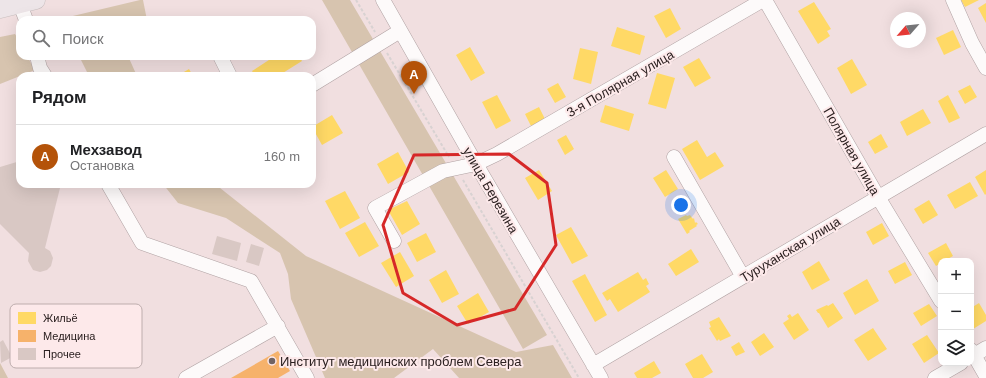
<!DOCTYPE html>
<html lang="ru">
<head>
<meta charset="utf-8">
<style>
	body { margin:0; font-family:Arial,sans-serif; background:#f6f6f6; color:#202124 }
	.controls { position:absolute; right:12px; bottom:12px; display:grid; overflow:hidden; border-radius:8px; box-shadow:0 4px 16px #0002 }
	.controls button { width:36px; height:36px; display:grid; place-items:center; padding:0; border:0; border-bottom:1px solid #e0e0e0; background:#fff; color:#202124; font:20px sans-serif }
	.compass { position:absolute; left:890px; top:12px; width:36px; height:36px; border-radius:50%; background:#fff; box-shadow:0 4px 16px #0002; rotate:242deg }
	.you { position:absolute; left:681px; top:205px; width:14px; height:14px; margin:-10px; border:3px solid #fff; border-radius:50%; background:#1a73e8; box-shadow:0 0 0 6px #1a73e833 }
	.badge { display:grid; place-items:center; width:26px; height:26px; border-radius:50%; background:#b45309; color:#fff; font-size:13px; font-weight:700 }
	.pin { position:absolute; translate:-50% -33px; filter:drop-shadow(0 1px 2px #0008) }
	.pin::after { content:''; position:absolute; top:21px; width:14px; height:12px; background:inherit; clip-path:polygon(0 0,100% 0,50% 100%) }
	.list { margin:0; padding:0; list-style:none }
	h2 { display:flex; justify-content:space-between; align-items:center; height:52px; margin:0; padding:0 16px; font-size:17px }
	h2 small { font-size:13px; font-weight:400; color:#757577 }
	.list li { display:grid; grid-template-columns:26px 1fr auto; gap:12px; align-items:center; box-sizing:border-box; height:64px; padding:0 16px; border-top:1px solid #e0e0e0 }
	.list b { display:block; font-size:15px; white-space:nowrap }
	.list p { margin:0; font-size:13px; white-space:nowrap; color:#757577 }
	.list em { font-size:13px; font-style:normal; color:#757577 }
	.icon { flex:none; width:22px; height:22px; fill:none; stroke:currentColor; stroke-width:2; stroke-linecap:round; stroke-linejoin:round }
	.map { position:relative; flex:none; width:986px; height:378px; overflow:hidden }
	.search { position:absolute; background:#fff; box-shadow:0 4px 16px #0002; left:16px; top:16px; width:300px; height:44px; display:flex; align-items:center; gap:10px; box-sizing:border-box; padding:0 14px; border-radius:12px; color:#757577; font-size:15px }
	.panel { position:absolute; background:#fff; box-shadow:0 4px 16px #0002; left:16px; top:72px; width:300px; height:116px; border-radius:12px }
	.map>svg:first-child { display:block }
</style>
</head>
<body>
<div class="map">
<svg width="986" height="378" viewBox="0 0 986 378">
	<rect width="100%" height="100%" fill="#f1dfe0"/>
	<path fill="#d7c4af" d="M 140,0 L 143,0 L 147,20 L 56,20 Z
		M 322,0 L 350,0 L 547,335 L 523,349 Z
		M 15,34 L 20,42 L 20,56 L 27,56 L 35,70 L 0,84 L 0,37 Z
		M 92,56 L 128,56 L 137,76 L 89,76 L 81,60 Z
		M 163,184 L 215,184 L 306,256 L 516,352 L 553,345 L 572,378 L 459,378 L 433,349 L 394,378 L 325,378 L 291,299 L 288,274 L 280,253 L 226,218 L 178,203 Z
		M 0,363 L 8,378 L 0,378 Z"/>
	<path fill="#ffd966" d="M 961,0 L 979,0 L 965,7 Z
		M 814,2 L 831,29 L 827,31 L 830,36 L 818,44 L 798,11 Z
		M 986,3 L 986,23 L 978,8 Z
		M 670,8 L 681,29 L 666,38 L 654,16 Z
		M 617,27 L 645,36 L 640,55 L 611,46 Z
		M 953,30 L 961,47 L 944,55 L 936,38 Z
		M 470,47 L 485,73 L 471,81 L 456,55 Z
		M 580,48 L 598,52 L 591,84 L 573,79 Z
		M 275,56 L 299,56 L 302,61 L 278,76 L 255,76 L 252,71 Z
		M 699,58 L 711,78 L 695,87 L 683,67 Z
		M 852,59 L 867,85 L 851,94 L 837,68 Z
		M 189,69 L 193,76 L 177,76 Z
		M 657,73 L 675,78 L 666,109 L 648,104 Z
		M 558,83 L 566,97 L 555,103 L 547,89 Z
		M 970,85 L 977,97 L 965,104 L 958,91 Z
		M 497,95 L 511,121 L 496,129 L 482,102 Z
		M 948,95 L 960,118 L 949,123 L 938,101 Z
		M 605,105 L 634,114 L 629,131 L 600,122 Z
		M 539,107 L 545,119 L 531,126 L 525,114 Z
		M 923,109 L 931,123 L 907,136 L 900,122 Z
		M 332,115 L 343,133 L 322,145 L 312,127 Z
		M 881,134 L 888,147 L 875,154 L 868,142 Z
		M 566,135 L 574,149 L 565,155 L 557,140 Z
		M 697,140 L 707,157 L 715,152 L 724,166 L 700,180 L 682,149 Z
		M 398,152 L 409,172 L 388,184 L 377,164 Z
		M 539,170 L 552,191 L 538,200 L 525,178 Z
		M 666,170 L 678,189 L 665,197 L 653,178 Z
		M 986,170 L 986,194 L 985,195 L 975,177 Z
		M 970,182 L 978,196 L 955,209 L 947,195 Z
		M 345,191 L 360,218 L 340,229 L 325,201 Z
		M 929,200 L 938,215 L 923,224 L 914,209 Z
		M 407,201 L 420,224 L 402,235 L 388,210 Z
		M 686,215 L 687,216 L 690,215 L 693,219 L 694,218 L 695,223 L 696,222 L 698,224 L 696,225 L 697,226 L 689,231 L 690,232 L 687,234 L 678,219 Z
		M 365,222 L 379,246 L 359,257 L 345,233 Z
		M 882,223 L 889,236 L 873,245 L 866,232 Z
		M 571,227 L 588,256 L 572,264 L 556,235 Z
		M 426,233 L 436,252 L 417,262 L 407,243 Z
		M 946,243 L 953,256 L 944,261 L 941,261 L 941,263 L 936,266 L 928,253 Z
		M 691,249 L 699,262 L 676,276 L 668,264 Z
		M 400,252 L 414,276 L 396,287 L 381,263 Z
		M 819,261 L 830,280 L 812,290 L 802,272 Z
		M 905,262 L 912,275 L 895,284 L 888,271 Z
		M 446,270 L 459,294 L 442,303 L 429,280 Z
		M 638,272 L 643,280 L 646,278 L 649,284 L 646,286 L 650,292 L 618,312 L 610,299 L 607,301 L 602,293 Z
		M 585,274 L 607,315 L 595,322 L 572,281 Z
		M 867,279 L 879,301 L 855,315 L 843,293 Z
		M 478,293 L 489,312 L 468,324 L 457,306 Z
		M 833,303 L 843,318 L 828,328 L 819,313 L 818,313 L 816,310 L 827,305 L 828,306 Z
		M 979,303 L 986,315 L 986,321 L 973,329 L 971,326 L 971,308 Z
		M 929,304 L 937,316 L 921,326 L 913,313 Z
		M 798,313 L 809,330 L 794,340 L 783,323 L 789,319 L 787,316 L 790,314 L 792,317 Z
		M 719,317 L 731,336 L 720,341 L 719,339 L 717,341 L 709,328 L 711,327 L 709,322 Z
		M 873,328 L 887,349 L 868,361 L 854,340 Z
		M 764,333 L 774,347 L 760,356 L 751,342 Z
		M 927,335 L 939,353 L 924,363 L 912,344 Z
		M 739,342 L 745,352 L 736,356 L 731,347 Z
		M 702,354 L 713,372 L 703,378 L 693,378 L 685,364 Z
		M 654,361 L 661,373 L 652,378 L 637,378 L 634,373 Z"/>
	<path fill="#f6b26b" d="M 278,351 L 290,371 L 278,378 L 231,378 Z"/>
	<path fill="#d9c8c4" d="M 20,161 L 20,184 L 61,184 L 45,248 L 50,251 L 53,258 L 51,266 L 47,270 L 40,272 L 33,270 L 28,261 L 29,253 L 0,224 L 0,167 Z
		M 217,236 L 241,243 L 237,261 L 212,254 Z
		M 251,244 L 264,248 L 259,266 L 246,262 Z
		M 3,340 L 12,357 L 1,363 L 0,342 Z"/>
	<g fill="none" stroke-linecap="round" stroke-linejoin="round">
		<defs>
			<path id="minor" d="M 383,0 L 476,164 L 601,378
				M 765,0 L 878,197 L 941,301
				M 953,0 L 972,43 L 986,68
				M 20,4 L 26,20
				M 37,56 L 40,68 L 45,76
				M 220,56 L 230,76
				M 312,85 L 400,31
				M 674,157 L 743,277
				M 108,184 L 142,243 L 251,281 L 307,378
				M 394,241 L 375,208 L 443,171 L 476,164 L 497,154 L 763,0
				M 971,350 L 986,376
				M 971,357 L 986,348
				M 593,365 L 986,134
				M 186,378 L 278,326
				M 935,378 L 961,363"/>
			<path id="major" d="M 0,9 L 36,0"/>
		</defs>
		<use href="#minor" stroke="#b0a2a3" stroke-width="15"/>
		<use href="#major" stroke="#c8bfbf" stroke-width="19"/>
		<path stroke="#d8d2d2" stroke-width="2" stroke-dasharray="3 2" stroke-linecap="butt" d="M 356,0 L 375,32
			M 387,53 L 449,157
			M 463,180 L 579,378"/>
		<use href="#minor" stroke="#fdfafa" stroke-width="14"/>
		<use href="#major" stroke="#ede5e8" stroke-width="18"/>
	</g>
	<path fill="none" stroke="#d62828" stroke-width="3" stroke-linejoin="round" d="M 509,154 L 547,183 L 556,245 L 515,309 L 457,325 L 403,293 L 383,225 L 414,155 Z"/>
	<circle fill="#706363" stroke="#fde9ea" stroke-width="1.5" cx="272" cy="361" r="4"/>
	<g text-anchor="middle" stroke-width="4" stroke-linejoin="round" paint-order="stroke">
		<g font-size="13" fill="#2b2020" stroke="#fde9ea">
			<text transform="translate(620 83) rotate(-30)" y="5">3-я Полярная улица</text>
			<text transform="translate(852 151) rotate(60)" y="5">Полярная улица</text>
			<text transform="translate(491 190) rotate(60)" y="5">улица Березина</text>
			<text transform="translate(790 249) rotate(-31)" y="5">Туруханская улица</text>
		</g>
		<g font-size="13" fill="#2b2020" stroke="#fde9ea" text-anchor="start">
			<text x="280" y="366">Институт медицинских проблем Севера</text>
		</g>
	</g>
	<rect x="10" y="304" width="132" height="64" rx="6" fill="#fde9ea" stroke="#beadad" stroke-width="1"/>
	<rect x="18" y="312" width="18" height="12" fill="#ffd966"/>
	<rect x="18" y="330" width="18" height="12" fill="#f6b26b"/>
	<rect x="18" y="348" width="18" height="12" fill="#d9c8c4"/>
	<g font-size="11" fill="#2b2020">
		<text x="43" y="322">Жильё</text>
		<text x="43" y="340">Медицина</text>
		<text x="43" y="358">Прочее</text>
	</g>
</svg>
<div class="controls">
<button>+</button>
<button>−</button>
<button><svg class="icon" aria-label="layers" viewBox="0 0 24 24"><path d="M12 4l9 5-9 5-9-5zM3 14l9 5 9-5"/></svg></button>
</div>
<svg class="compass" viewBox="-18 -18 36 36"><path d="M0-13l5 13h-10z" fill="#e53935"/><path d="M0 13l5-13h-10z" fill="#757577"/></svg>
<div class="you"></div>
<div class="pin badge" style="left:414px;top:94px">A</div>
<div class="search"><svg class="icon" aria-label="search" viewBox="0 0 24 24"><circle cx="10" cy="10" r="6"/><path d="M15 15l6 6"/></svg>Поиск</div>
<section class="panel">
<h2>Рядом<small></small></h2>
<ul class="list">
<li><span class="badge">A</span><div><b>Мехзавод</b><p>Остановка</p></div><em>160 m</em></li>
</ul>
</section>
</div>
</body>
</html>
